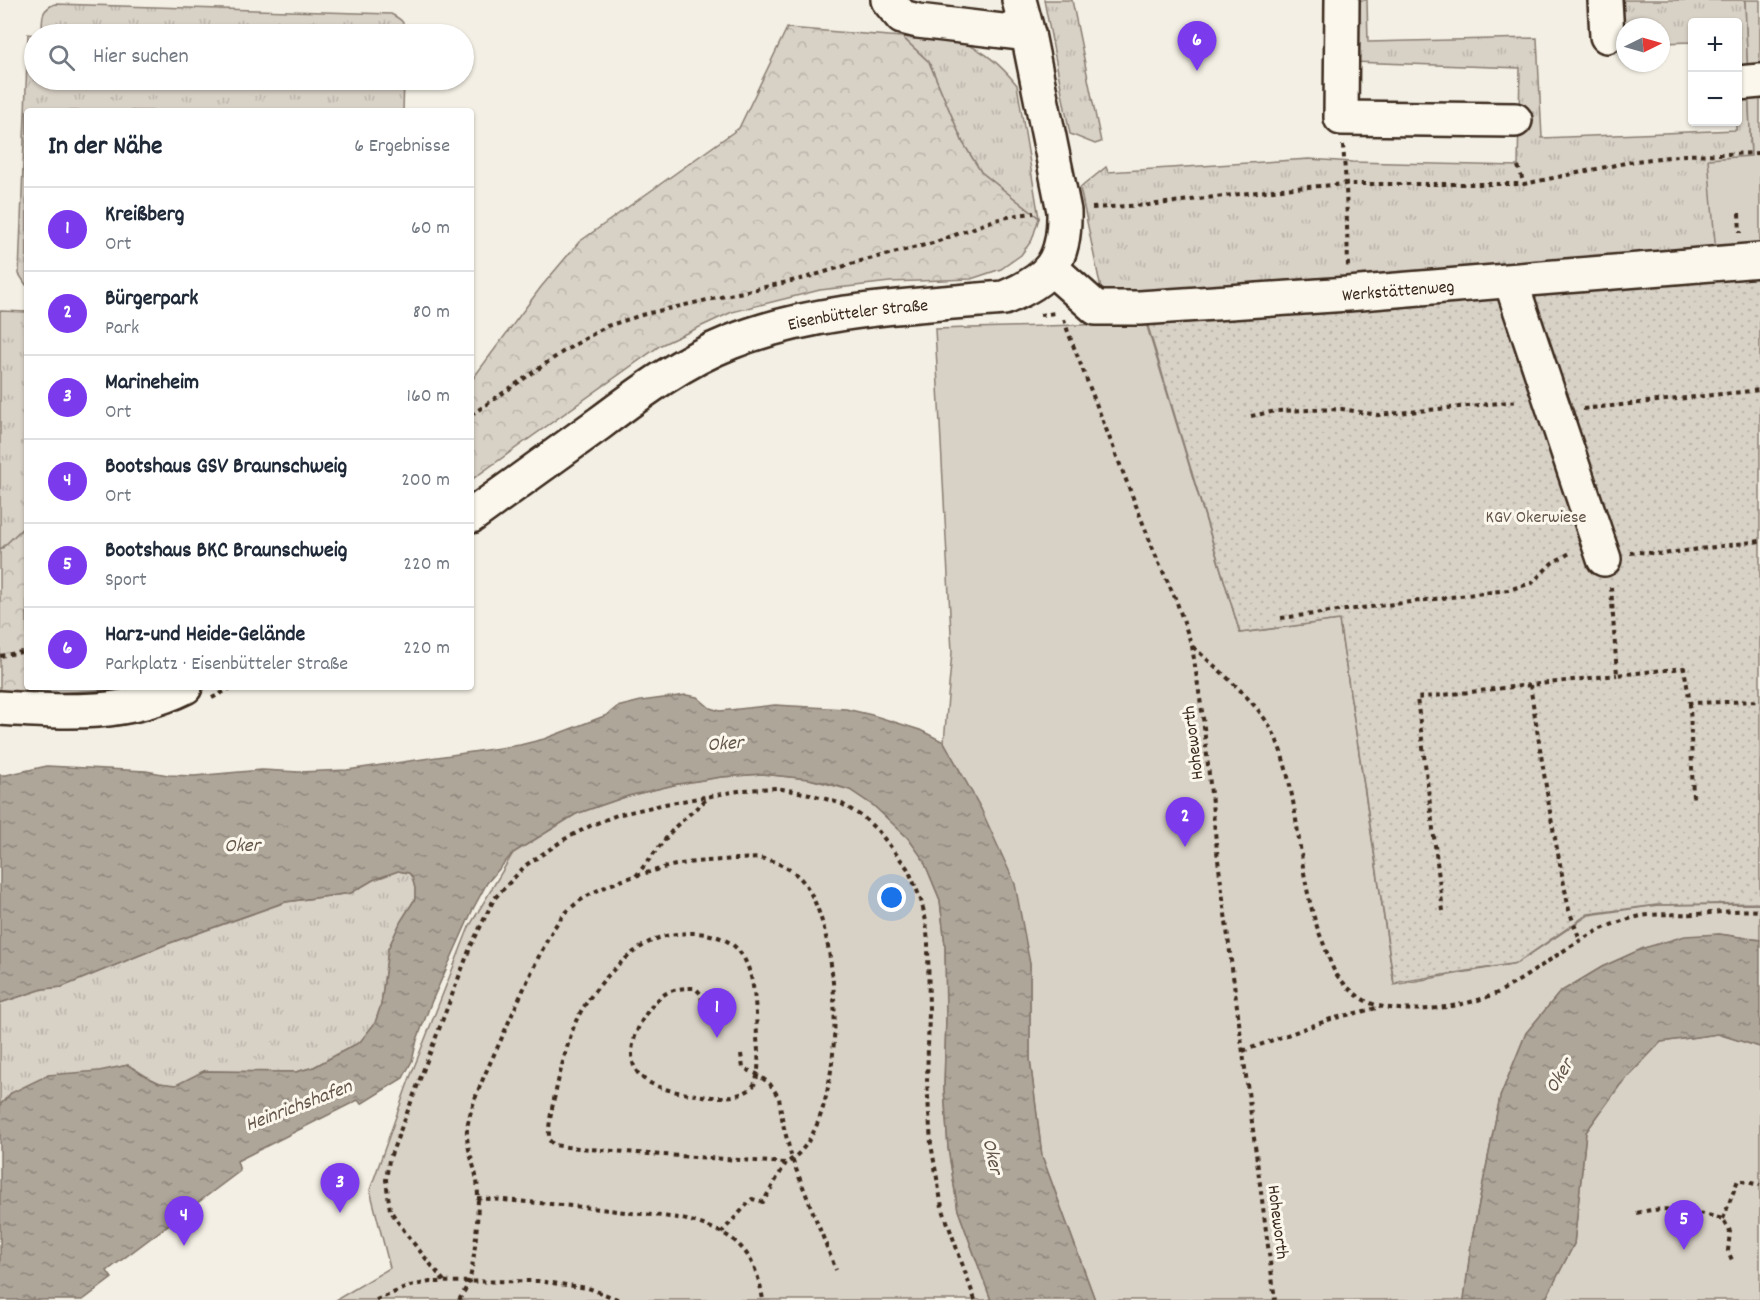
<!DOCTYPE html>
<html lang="de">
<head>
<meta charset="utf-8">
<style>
	body { margin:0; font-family:Dekko,sans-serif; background:#f6f6f7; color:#1f2937 }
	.controls { position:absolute; right:18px; top:18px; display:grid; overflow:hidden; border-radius:6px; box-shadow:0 2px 4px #0004 }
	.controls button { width:54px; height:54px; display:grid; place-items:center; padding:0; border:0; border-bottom:2px solid #e0e1e3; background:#fff; color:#1f2937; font:30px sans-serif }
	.compass { position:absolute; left:1616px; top:18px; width:54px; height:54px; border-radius:50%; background:#fff; box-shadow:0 2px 4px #0004; rotate:85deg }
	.you { position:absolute; left:892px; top:898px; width:21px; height:21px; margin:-15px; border:4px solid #fff; border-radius:50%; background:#1a73e8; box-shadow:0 0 0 9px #1a73e833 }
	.badge { display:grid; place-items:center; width:39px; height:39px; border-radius:50%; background:#7c3aed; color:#fff; font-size:20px; font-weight:700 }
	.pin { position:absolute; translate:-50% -50px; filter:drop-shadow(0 2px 3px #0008) }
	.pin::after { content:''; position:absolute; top:32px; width:21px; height:18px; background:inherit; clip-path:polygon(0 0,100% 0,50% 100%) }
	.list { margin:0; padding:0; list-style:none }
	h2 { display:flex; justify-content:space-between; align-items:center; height:78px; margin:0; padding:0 24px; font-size:26px }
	h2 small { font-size:20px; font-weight:400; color:#747a83 }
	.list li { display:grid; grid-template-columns:39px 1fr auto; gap:18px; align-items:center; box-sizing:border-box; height:84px; padding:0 24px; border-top:2px solid #e0e1e3 }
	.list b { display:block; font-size:22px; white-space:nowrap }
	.list p { margin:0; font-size:20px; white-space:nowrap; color:#747a83 }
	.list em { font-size:20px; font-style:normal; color:#747a83 }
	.icon { flex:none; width:33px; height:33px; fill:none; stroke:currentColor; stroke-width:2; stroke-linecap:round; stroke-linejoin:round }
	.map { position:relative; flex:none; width:1760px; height:1300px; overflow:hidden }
	.search { position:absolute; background:#fff; box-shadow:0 2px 4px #0004; left:24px; top:24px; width:450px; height:66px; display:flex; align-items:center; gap:15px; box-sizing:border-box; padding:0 21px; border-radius:33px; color:#747a83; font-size:22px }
	.panel { position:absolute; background:#fff; box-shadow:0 2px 4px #0004; left:24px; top:108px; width:450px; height:582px; border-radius:6px }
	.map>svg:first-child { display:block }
</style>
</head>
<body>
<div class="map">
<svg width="1760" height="1300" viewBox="0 0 1760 1300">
	<defs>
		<pattern id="grass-tufts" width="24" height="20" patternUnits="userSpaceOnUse" patternTransform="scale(1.5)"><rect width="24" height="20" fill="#d8d1c6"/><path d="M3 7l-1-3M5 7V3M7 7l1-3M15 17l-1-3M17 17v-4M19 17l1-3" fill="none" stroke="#bab4aa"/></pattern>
		<pattern id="forest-crowns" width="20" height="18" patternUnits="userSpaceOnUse" patternTransform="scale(1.5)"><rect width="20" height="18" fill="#d8d1c6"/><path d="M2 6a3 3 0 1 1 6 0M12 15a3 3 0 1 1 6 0" fill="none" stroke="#bab4aa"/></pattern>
		<pattern id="garden-dots" width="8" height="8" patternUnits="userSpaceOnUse" patternTransform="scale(1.5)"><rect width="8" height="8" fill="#d8d1c6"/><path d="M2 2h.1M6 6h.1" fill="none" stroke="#bab4aa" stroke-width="1.8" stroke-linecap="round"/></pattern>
		<pattern id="water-ripples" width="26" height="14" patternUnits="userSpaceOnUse" patternTransform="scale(1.5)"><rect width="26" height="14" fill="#afa69a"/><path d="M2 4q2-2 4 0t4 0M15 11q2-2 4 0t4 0" fill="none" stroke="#90877d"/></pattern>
	</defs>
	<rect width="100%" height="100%" fill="#f3efe4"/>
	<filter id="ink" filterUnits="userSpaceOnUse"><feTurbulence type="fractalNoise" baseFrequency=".0167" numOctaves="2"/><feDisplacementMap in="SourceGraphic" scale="12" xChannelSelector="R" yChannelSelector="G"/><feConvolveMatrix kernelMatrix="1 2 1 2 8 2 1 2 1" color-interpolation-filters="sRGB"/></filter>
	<g filter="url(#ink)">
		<path fill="url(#grass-tufts)" stroke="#8a7e72" stroke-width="1.5" d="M 1044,0 L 1072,0 L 1101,142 L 1095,144 L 1070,134 Z
			M 1352,0 L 1367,0 L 1368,42 L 1537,38 L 1542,138 L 1736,130 L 1738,22 L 1692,22 L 1692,42 L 1661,43 L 1661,27 L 1625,27 L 1624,45 L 1621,0 L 1745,0 L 1751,157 L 1716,254 L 1127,294 L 1101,289 L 1080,188 L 1106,167 L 1108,172 L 1309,159 L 1352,162 L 1518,166 L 1520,68 L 1352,62 Z
			M 55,4 L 391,14 C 401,19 406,23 406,34 L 42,34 C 43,20 39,10 55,4 Z
			M 28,34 L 34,35 L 34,80 L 404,80 L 403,111 L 27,111 L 27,285 L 26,285 L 19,274 Z
			M 902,37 C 956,37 982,41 1017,85 L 1039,218 L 981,172 L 963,143 L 929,62 Z
			M 0,311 L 27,312 L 27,524 L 0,550 Z
			M 398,871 L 409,873 L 412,877 L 415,888 L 415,899 L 401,921 L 388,949 L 381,1005 L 375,1023 L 360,1042 L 314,1067 L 296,1072 L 204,1071 L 176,1086 L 160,1083 L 147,1077 L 128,1065 L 11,1093 L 0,1105 L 0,1003 L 43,989 L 62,987 L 167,944 L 286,902 L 351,893 L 373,880 Z"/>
		<path fill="url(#forest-crowns)" stroke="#8a7e72" stroke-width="1.5" d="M 787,28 L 902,37 L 929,62 L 963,143 L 981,172 L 1039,218 L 1032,240 L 1021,255 L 1001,269 L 971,279 L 890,282 L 820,290 L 732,312 L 661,345 L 471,480 L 471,381 L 541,287 L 579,242 L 739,128 Z
			M 27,524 L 27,687 L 121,687 L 115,689 L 57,693 L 0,691 L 0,550 Z"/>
		<path fill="#d8d1c6" stroke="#8a7e72" stroke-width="1.5" d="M 1745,0 L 1760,0 L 1760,251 L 1716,254 L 1708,159 L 1751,156 Z
			M 1146,323 L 1240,633 L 1339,620 L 1394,985 L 1517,963 L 1589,915 L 1658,905 L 1760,904 L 1760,940 L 1719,934 L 1644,948 L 1602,967 L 1560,992 L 1526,1033 L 1500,1097 L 1471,1244 L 1464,1300 L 1095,1300 L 1042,1156 L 1030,1059 L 1030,964 L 981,809 L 944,742 L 952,652 L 935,329 Z
			M 762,774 L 809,779 L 850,790 L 874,806 L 890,821 L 908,838 L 923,859 L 940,900 L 945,945 L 946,1018 L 944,1088 L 948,1148 L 958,1210 L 991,1300 L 336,1300 L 390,1268 L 370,1190 L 409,1080 L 469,927 L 513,853 L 576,814 L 628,796 L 678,784 L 721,777 Z
			M 1718,1034 L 1760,1047 L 1760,1300 L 1545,1300 L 1574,1244 L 1586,1132 L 1620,1085 L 1660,1042 Z"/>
		<path fill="url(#garden-dots)" stroke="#8a7e72" stroke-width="1.5" d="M 1760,274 L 1760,903 L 1657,905 L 1588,914 L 1517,963 L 1394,983 L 1339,620 L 1240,633 L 1147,323 Z"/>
		<path fill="url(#water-ripples)" stroke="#817468" stroke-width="1.5" d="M 686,695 L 697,697 L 710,708 L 720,711 L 775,705 L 846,709 L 872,715 L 920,730 L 944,742 L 981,809 L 1015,884 L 1030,964 L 1030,1059 L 1042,1156 L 1095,1300 L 991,1300 L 958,1210 L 948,1148 L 944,1088 L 946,1018 L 945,945 L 940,900 L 923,859 L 908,838 L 874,806 L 850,790 L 831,784 L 809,779 L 762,774 L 721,777 L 678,784 L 628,796 L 576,814 L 513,853 L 487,883 L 473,909 L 431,1003 L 417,1040 L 412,1061 L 403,1078 L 361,1104 L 358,1100 L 237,1161 L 240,1171 L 107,1271 L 112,1278 L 83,1300 L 0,1300 L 0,1105 L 11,1093 L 48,1075 L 99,1071 L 128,1065 L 147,1077 L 159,1083 L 176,1085 L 204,1071 L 296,1072 L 314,1067 L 360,1042 L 375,1023 L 381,1005 L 388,949 L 401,921 L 415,899 L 415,888 L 412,877 L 409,873 L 398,871 L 373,880 L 351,893 L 285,902 L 167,944 L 62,987 L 43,989 L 0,1003 L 0,775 L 6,775 L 47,766 L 146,771 L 168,775 L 194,776 L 262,770 L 299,772 L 347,770 L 520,745 L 544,739 L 607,715 L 617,707 L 641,701 Z
			M 1719,934 L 1760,940 L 1760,1047 L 1718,1034 L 1661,1042 L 1620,1085 L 1586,1132 L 1574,1244 L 1545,1300 L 1464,1300 L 1471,1244 L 1500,1097 L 1526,1033 L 1560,992 L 1602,967 L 1644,948 L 1685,936 Z"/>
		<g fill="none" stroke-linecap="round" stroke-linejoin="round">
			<defs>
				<g id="minor">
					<path d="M 888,0 L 902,17 L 918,21 L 1028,34"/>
					<path d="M 1342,0 L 1341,118 L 1515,120"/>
					<path d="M 1605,0 L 1607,36"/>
					<path d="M 1738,83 L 1760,81"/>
					<path id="s1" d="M 1051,268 L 1096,308 L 1140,308 L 1348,294 L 1760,260"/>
					<path d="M 1511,282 L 1604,559"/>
					<path id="s2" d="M 471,516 C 514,485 557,454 600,423 C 641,392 683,361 731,342 C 817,308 913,306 1004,298 C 1050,279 1065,262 1064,211 L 1028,34 L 1019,0"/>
					<path d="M 0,708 C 65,712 124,717 185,687"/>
				</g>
			</defs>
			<use href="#minor" stroke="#3b2a1e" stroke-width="38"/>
			<path stroke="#3b2a1e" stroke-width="4" stroke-dasharray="4.5 4.5" stroke-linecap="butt" d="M 1343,145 L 1346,184 L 1348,267
				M 1518,166 L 1524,184
				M 1092,208 L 1149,205 L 1282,189 L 1346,184 L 1524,184 L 1635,161 L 1685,155 L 1760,153
				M 1739,213 L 1740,233
				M 1040,315 L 1056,313
				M 1064,319 L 1068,332 L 1155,554 L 1176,600 L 1192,646 L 1203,718 L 1218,860 L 1275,1300
				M 1583,409 L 1760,390
				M 471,415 L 564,351 L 607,326 L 645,314 L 805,278 L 861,261 L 933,243 L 995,220 L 1017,215 L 1034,213
				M 1251,416 L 1276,411 L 1342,409 L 1378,415 L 1519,401
				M 1630,553 L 1639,552 L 1662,554 L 1760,541
				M 1611,587 L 1617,675 L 1684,668 L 1690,703 L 1760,701
				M 1281,618 L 1508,590 L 1532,583 L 1552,563 L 1572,552
				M 1193,647 C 1220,671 1264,707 1277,741 C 1302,805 1296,877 1322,940 C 1327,951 1330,964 1336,974 C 1341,981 1351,991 1358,996 C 1388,1020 1467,1008 1499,992 C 1543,969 1580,932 1629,919 C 1651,912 1673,915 1696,914 C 1717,913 1740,909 1760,911
				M 0,656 L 27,651
				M 1530,685 L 1551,818 L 1569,910 L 1580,940
				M 212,698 L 233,687
				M 1690,703 L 1693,800
				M 636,876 L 675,827 L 710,796
				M 1443,911 L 1417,698 L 1617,675
				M 1243,1051 L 1331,1019 L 1381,1007
				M 741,1054 L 743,1068 L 757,1074 L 770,1084 L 779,1098 L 783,1124 L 792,1159 L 836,1270
				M 477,1198 C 529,1202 581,1206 632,1213 C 650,1215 669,1216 687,1220 C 703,1224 729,1233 740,1246 C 754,1260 760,1281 763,1300
				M 1637,1213 C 1667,1205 1694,1211 1723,1219 L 1730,1231 L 1728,1251 L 1732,1260
				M 1723,1219 L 1738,1180 L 1760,1185
				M 721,1233 L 752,1199 L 763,1202 L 786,1163
				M 444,1281 L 407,1235 L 390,1210 L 386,1180 L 389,1160 L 470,948 L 494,899 L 526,865 L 565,839 L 592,825 L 617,815 L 665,804 L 744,790 L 776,788 L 810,794 L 842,804 L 863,817 L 879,832 L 908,869 L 921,900 L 926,921 L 928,943 L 929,1012 L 927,1082 L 931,1144 L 942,1207 L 975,1300
				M 376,1300 L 410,1286 L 430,1282 L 538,1281 L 588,1288 L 620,1300
				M 459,1300 C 463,1293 468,1286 470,1278 C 475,1257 480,1203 477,1181 C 474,1163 466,1148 467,1129 C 470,1104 489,1065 500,1042 C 512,1014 525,986 538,958 C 546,944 552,928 563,916 C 588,887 632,877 667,867 C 690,861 712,861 735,859 C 746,859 759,857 769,860 C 779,863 792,870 799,877 C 846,924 851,1129 786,1163 L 649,1154 L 567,1147 L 554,1145 L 549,1140 C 548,1122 553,1104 557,1086 C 561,1068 569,1038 576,1021 C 589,992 631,945 662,937 C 671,934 680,934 689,933 C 705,932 728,937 739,951 C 756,971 756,1013 757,1038 C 758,1052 762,1082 749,1090 C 735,1099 711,1098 696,1095 C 680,1093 657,1089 644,1079 C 616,1059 643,1008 665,994 C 675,988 684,988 695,988 L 701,994 L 702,1003"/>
			<use href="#minor" stroke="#fbf7ec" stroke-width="33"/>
		</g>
	</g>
	<g text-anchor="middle" stroke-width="6" stroke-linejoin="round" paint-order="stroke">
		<g font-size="18" fill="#3b2a1e" stroke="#fbf7ec">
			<text dy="6" stroke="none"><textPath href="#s1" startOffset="363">Werkstättenweg</textPath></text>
			<text dy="6" stroke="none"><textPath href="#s2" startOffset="444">Eisenbütteler Straße</textPath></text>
			<text transform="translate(1192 743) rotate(-97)" y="6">Hoheworth</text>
			<text transform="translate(1279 1222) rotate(83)" y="6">Hoheworth</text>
		</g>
		<g font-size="18" fill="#625448" stroke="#fbf7ec">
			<text x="1536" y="522">KGV Okerwiese</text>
		</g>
		<g font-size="20" font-style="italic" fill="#645549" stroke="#fbf7ec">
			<text transform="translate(725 742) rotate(-4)" y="7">Oker</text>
			<text transform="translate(242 844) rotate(-1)" y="7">Oker</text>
			<text transform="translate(1558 1075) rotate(-59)" y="7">Oker</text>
			<text transform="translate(298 1104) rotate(-21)" y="7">Heinrichshafen</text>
			<text transform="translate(994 1156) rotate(77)" y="7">Oker</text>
		</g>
	</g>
</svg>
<div class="controls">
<button>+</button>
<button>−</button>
</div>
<svg class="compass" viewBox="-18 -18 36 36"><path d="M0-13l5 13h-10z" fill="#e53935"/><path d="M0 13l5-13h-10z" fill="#747a83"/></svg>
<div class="you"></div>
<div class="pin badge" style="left:717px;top:1038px">1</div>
<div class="pin badge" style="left:1185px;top:847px">2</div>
<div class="pin badge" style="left:340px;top:1213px">3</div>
<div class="pin badge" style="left:184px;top:1246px">4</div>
<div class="pin badge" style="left:1684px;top:1250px">5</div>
<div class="pin badge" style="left:1197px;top:71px">6</div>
<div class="search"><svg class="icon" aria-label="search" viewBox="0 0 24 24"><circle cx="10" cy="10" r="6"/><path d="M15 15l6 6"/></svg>Hier suchen</div>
<section class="panel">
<h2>In der Nähe<small>6 Ergebnisse</small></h2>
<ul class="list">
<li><span class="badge">1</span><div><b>Kreißberg</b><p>Ort</p></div><em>60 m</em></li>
<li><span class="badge">2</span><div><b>Bürgerpark</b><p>Park</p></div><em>80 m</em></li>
<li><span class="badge">3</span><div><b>Marineheim</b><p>Ort</p></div><em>160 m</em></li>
<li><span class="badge">4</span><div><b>Bootshaus GSV Braunschweig</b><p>Ort</p></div><em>200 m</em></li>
<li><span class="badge">5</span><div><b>Bootshaus BKC Braunschweig</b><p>Sport</p></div><em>220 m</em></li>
<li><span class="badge">6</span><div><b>Harz-und Heide-Gelände</b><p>Parkplatz · Eisenbütteler Straße</p></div><em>220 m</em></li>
</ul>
</section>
</div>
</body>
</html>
